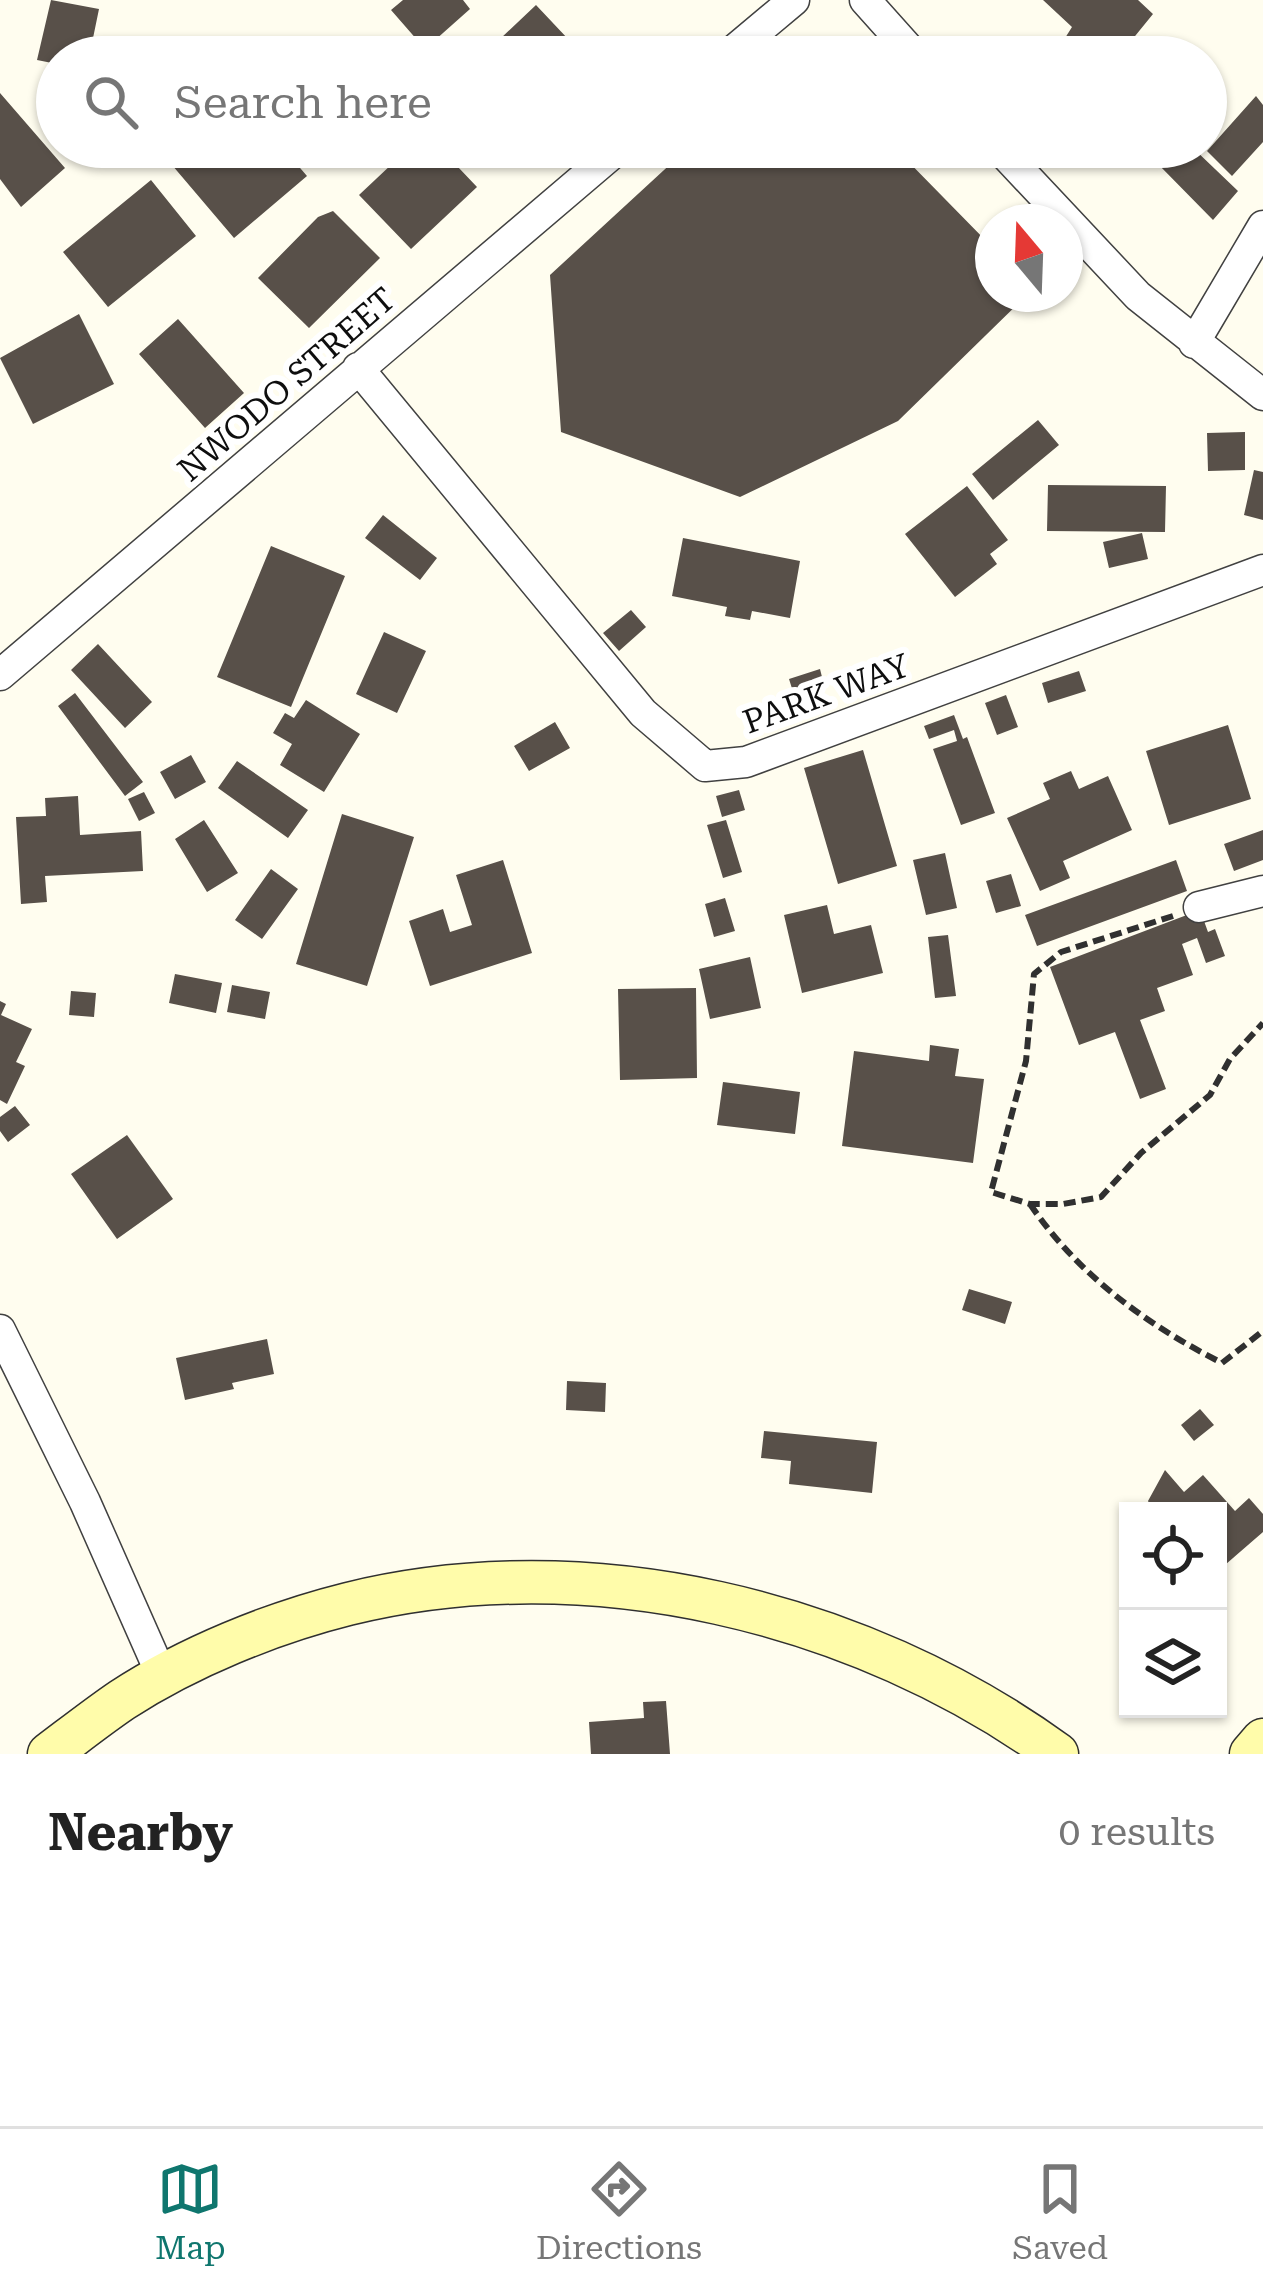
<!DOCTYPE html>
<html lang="en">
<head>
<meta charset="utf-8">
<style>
	body { margin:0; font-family:"Roboto Serif",serif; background:#f2f2f2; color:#222 }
	.controls { position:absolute; right:36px; bottom:36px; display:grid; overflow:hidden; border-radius:0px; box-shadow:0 3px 9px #0004 }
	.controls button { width:108px; height:108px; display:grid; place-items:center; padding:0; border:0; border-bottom:3px solid #e0e0e0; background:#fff; color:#222; font:60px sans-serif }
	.compass { position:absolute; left:975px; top:204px; width:108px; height:108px; border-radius:50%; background:#fff; box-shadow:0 3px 9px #0004; rotate:341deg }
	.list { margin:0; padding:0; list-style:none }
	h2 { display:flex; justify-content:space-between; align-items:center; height:156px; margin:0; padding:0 48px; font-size:51px }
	h2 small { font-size:39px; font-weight:400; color:#767676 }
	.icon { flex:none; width:66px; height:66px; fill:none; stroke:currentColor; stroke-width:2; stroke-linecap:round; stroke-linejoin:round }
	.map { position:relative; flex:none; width:1263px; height:1754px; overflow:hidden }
	.search { position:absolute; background:#fff; box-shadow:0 3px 9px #0004; left:36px; right:36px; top:36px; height:132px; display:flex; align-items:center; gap:30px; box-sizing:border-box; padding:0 42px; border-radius:66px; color:#767676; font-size:45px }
	.sheet { height:372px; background:#fff }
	nav { display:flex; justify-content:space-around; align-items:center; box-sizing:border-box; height:168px; border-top:3px solid #e0e0e0; background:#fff; font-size:33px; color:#767676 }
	nav a { display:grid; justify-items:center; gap:6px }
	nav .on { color:#0f766e }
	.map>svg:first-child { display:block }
</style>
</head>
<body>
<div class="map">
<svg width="1263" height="1754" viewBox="0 0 1263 1754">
	<rect width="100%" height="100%" fill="#fffdef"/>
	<path fill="#585049" d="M 51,0 L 99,9 L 92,43 L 126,51 L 125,57 L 57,57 L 57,64 L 37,60 Z
		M 403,0 L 463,0 L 470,9 L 425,49 L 391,10 Z
		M 1043,0 L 1138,0 L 1153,14 L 1118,57 L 1058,57 L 1055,54 L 1072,27 Z
		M 536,5 L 585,57 L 481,57 Z
		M 1206,70 L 1218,82 L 1206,94 L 1216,103 L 1206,114 Z
		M 0,93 L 65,168 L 21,207 L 0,179 Z
		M 1256,96 L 1263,105 L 1263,142 L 1232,176 L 1207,151 Z
		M 194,147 L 282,147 L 307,176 L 234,238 L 172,165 Z
		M 410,147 L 439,147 L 477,187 L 411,249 L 359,195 Z
		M 689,147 L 894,147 L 993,248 L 993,294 L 1028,294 L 898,421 L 740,497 L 561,432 L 550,275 Z
		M 1175,147 L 1192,147 L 1238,191 L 1213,220 L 1157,163 Z
		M 151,180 L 196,236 L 108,307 L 63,252 Z
		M 333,211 L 380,258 L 309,328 L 258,278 L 318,217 Z
		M 79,314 L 114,384 L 33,424 L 0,358 Z
		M 178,319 L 244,393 L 205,428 L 139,354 Z
		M 1038,420 L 1059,445 L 993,500 L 972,474 Z
		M 1245,432 L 1245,470 L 1208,471 L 1207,433 Z
		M 1254,470 L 1263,472 L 1263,520 L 1244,515 Z
		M 1048,485 L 1166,486 L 1165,532 L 1047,531 Z
		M 967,486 L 1008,540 L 990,554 L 997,564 L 955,597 L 905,534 Z
		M 383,515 L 437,558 L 420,580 L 365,538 Z
		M 1142,533 L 1148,559 L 1109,568 L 1103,542 Z
		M 683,538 L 800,561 L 790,618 L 752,611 L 750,620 L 725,616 L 727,607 L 672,596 Z
		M 271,546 L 345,576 L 291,707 L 217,677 Z
		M 631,610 L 646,627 L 619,651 L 603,633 Z
		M 384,632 L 426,651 L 397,713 L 356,694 Z
		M 98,644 L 152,702 L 125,728 L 71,670 Z
		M 820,669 L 825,689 L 795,698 L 789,679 Z
		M 1079,671 L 1086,691 L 1048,703 L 1042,683 Z
		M 75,693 L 143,782 L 125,796 L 58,706 Z
		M 1006,695 L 1018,727 L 997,735 L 985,703 Z
		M 306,700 L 360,734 L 324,792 L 280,765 L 292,744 L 273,733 L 285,713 L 294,718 Z
		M 954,715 L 963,739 L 967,737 L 995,813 L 961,825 L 933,749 L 957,741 L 954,730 L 929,739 L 924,726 Z
		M 555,722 L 570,748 L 529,771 L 514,746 Z
		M 1228,725 L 1251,799 L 1169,825 L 1146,751 Z
		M 863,750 L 897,866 L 838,884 L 804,768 Z
		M 191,755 L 206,782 L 175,799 L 160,772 Z
		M 237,761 L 308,810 L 288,838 L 218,788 Z
		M 1071,771 L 1079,789 L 1108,776 L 1132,830 L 1063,861 L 1070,878 L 1040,891 L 1007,818 L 1050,799 L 1043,783 Z
		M 739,790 L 745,810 L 722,817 L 716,796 Z
		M 144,792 L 155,813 L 139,821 L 128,799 Z
		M 78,796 L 80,835 L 141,831 L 143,871 L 45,876 L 47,902 L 21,904 L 16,817 L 46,816 L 45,798 Z
		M 342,814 L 414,837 L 367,986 L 296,964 Z
		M 204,820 L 238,873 L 207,892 L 175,839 Z
		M 726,820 L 742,872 L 723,878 L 707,825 Z
		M 1263,830 L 1263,860 L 1234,871 L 1224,844 Z
		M 945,853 L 957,908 L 926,915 L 913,860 Z
		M 503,860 L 532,953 L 430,986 L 409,921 L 443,909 L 450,932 L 472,925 L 456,875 Z
		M 1176,860 L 1187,891 L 1037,946 L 1025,915 Z
		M 271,869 L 298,889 L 262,939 L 235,920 Z
		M 1011,874 L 1021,906 L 996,913 L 986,881 Z
		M 725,898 L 735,931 L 714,937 L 705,904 Z
		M 827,905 L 834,934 L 871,925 L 883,973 L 802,993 L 784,915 Z
		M 1200,910 L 1208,932 L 1215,929 L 1225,956 L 1206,963 L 1197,938 L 1182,944 L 1193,975 L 1157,988 L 1165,1011 L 1140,1020 L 1166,1089 L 1140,1099 L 1115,1032 L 1079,1045 L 1050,967 Z
		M 948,935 L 956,996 L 935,998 L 928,937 Z
		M 750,957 L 761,1008 L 710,1019 L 699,969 Z
		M 175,974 L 222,983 L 216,1013 L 169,1003 Z
		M 232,985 L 270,992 L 265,1019 L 227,1012 Z
		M 696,988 L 697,1078 L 620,1080 L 618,989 Z
		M 71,991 L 96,993 L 94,1017 L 69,1015 Z
		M 0,1001 L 6,1004 L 1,1015 L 32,1029 L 16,1062 L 25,1066 L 7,1104 L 0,1100 Z
		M 930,1045 L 959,1049 L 955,1076 L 984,1079 L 973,1163 L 842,1146 L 854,1051 L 929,1061 Z
		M 723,1082 L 800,1092 L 795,1134 L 717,1125 Z
		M 15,1106 L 30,1125 L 8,1142 L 0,1131 L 0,1117 Z
		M 127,1135 L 173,1199 L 117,1239 L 71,1174 Z
		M 969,1289 L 1012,1302 L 1005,1324 L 962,1310 Z
		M 267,1339 L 274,1374 L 232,1383 L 234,1389 L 185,1400 L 176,1358 Z
		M 567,1381 L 606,1383 L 605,1412 L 566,1410 Z
		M 1200,1409 L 1214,1425 L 1194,1441 L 1181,1425 Z
		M 764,1431 L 877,1442 L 872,1493 L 789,1484 L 791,1461 L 761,1458 Z
		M 1165,1470 L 1184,1492 L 1203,1475 L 1235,1511 L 1249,1498 L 1263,1514 L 1263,1532 L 1218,1571 L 1218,1511 L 1153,1511 L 1148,1501 Z
		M 666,1701 L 670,1754 L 591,1754 L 589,1722 L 644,1718 L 643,1702 Z"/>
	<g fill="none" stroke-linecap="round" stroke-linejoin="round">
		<defs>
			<path id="street" d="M 865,0 L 916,57
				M 726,57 L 794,0
				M 998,147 L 1138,296 L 1263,395
				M 1194,343 L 1263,226
				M 358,368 L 643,713 L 705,766 L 746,762 L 1263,570
				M 0,675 L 620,147
				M 1199,907 L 1263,891
				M 0,1330 L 85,1502 L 162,1676"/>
			<path id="secondary" d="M 49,1754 C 73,1736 97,1717 122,1700 C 188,1657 272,1623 348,1604 C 587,1545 859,1610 1057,1754
				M 1251,1754 L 1263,1740"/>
		</defs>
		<use href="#street" stroke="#414141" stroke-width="33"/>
		<use href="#secondary" stroke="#303030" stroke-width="45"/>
		<path stroke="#303030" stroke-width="6" stroke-dasharray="12 6" stroke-linecap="butt" d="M 1173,916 L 1061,952 L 1034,974 L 1026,1061 L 991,1192 L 1030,1204 L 1063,1204 L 1101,1197 L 1141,1153 L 1210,1095 L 1230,1059 L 1263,1023
			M 1030,1204 C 1078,1275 1147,1325 1222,1363 L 1263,1331"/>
		<use href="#street" stroke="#fff" stroke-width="30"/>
		<use href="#secondary" stroke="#fffcaa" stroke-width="42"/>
	</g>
	<g text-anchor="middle" stroke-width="12" stroke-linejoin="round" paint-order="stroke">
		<g font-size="33" fill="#0e0e0e" stroke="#fff">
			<text transform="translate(286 384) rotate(-41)" y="12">NWODO STREET</text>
			<text transform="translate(826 693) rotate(-20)" y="12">PARK WAY</text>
		</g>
	</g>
</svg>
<div class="controls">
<button><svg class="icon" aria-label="locate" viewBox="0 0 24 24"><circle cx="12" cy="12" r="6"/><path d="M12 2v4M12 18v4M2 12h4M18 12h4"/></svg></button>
<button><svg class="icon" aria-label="layers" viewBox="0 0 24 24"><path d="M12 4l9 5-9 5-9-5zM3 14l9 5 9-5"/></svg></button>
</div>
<svg class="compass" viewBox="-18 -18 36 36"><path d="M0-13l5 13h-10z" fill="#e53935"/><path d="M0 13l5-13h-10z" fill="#767676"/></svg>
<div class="search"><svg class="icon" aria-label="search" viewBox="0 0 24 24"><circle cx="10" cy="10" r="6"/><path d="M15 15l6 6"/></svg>Search here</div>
</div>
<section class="sheet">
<h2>Nearby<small>0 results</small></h2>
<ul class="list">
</ul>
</section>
<nav>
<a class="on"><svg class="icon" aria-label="map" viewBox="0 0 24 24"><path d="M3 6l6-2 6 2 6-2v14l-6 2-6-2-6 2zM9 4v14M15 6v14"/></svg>Map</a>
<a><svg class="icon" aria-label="directions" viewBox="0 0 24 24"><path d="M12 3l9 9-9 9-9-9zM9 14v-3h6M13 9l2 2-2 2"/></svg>Directions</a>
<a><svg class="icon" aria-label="saved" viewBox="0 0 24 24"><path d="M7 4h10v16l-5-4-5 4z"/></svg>Saved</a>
</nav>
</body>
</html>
